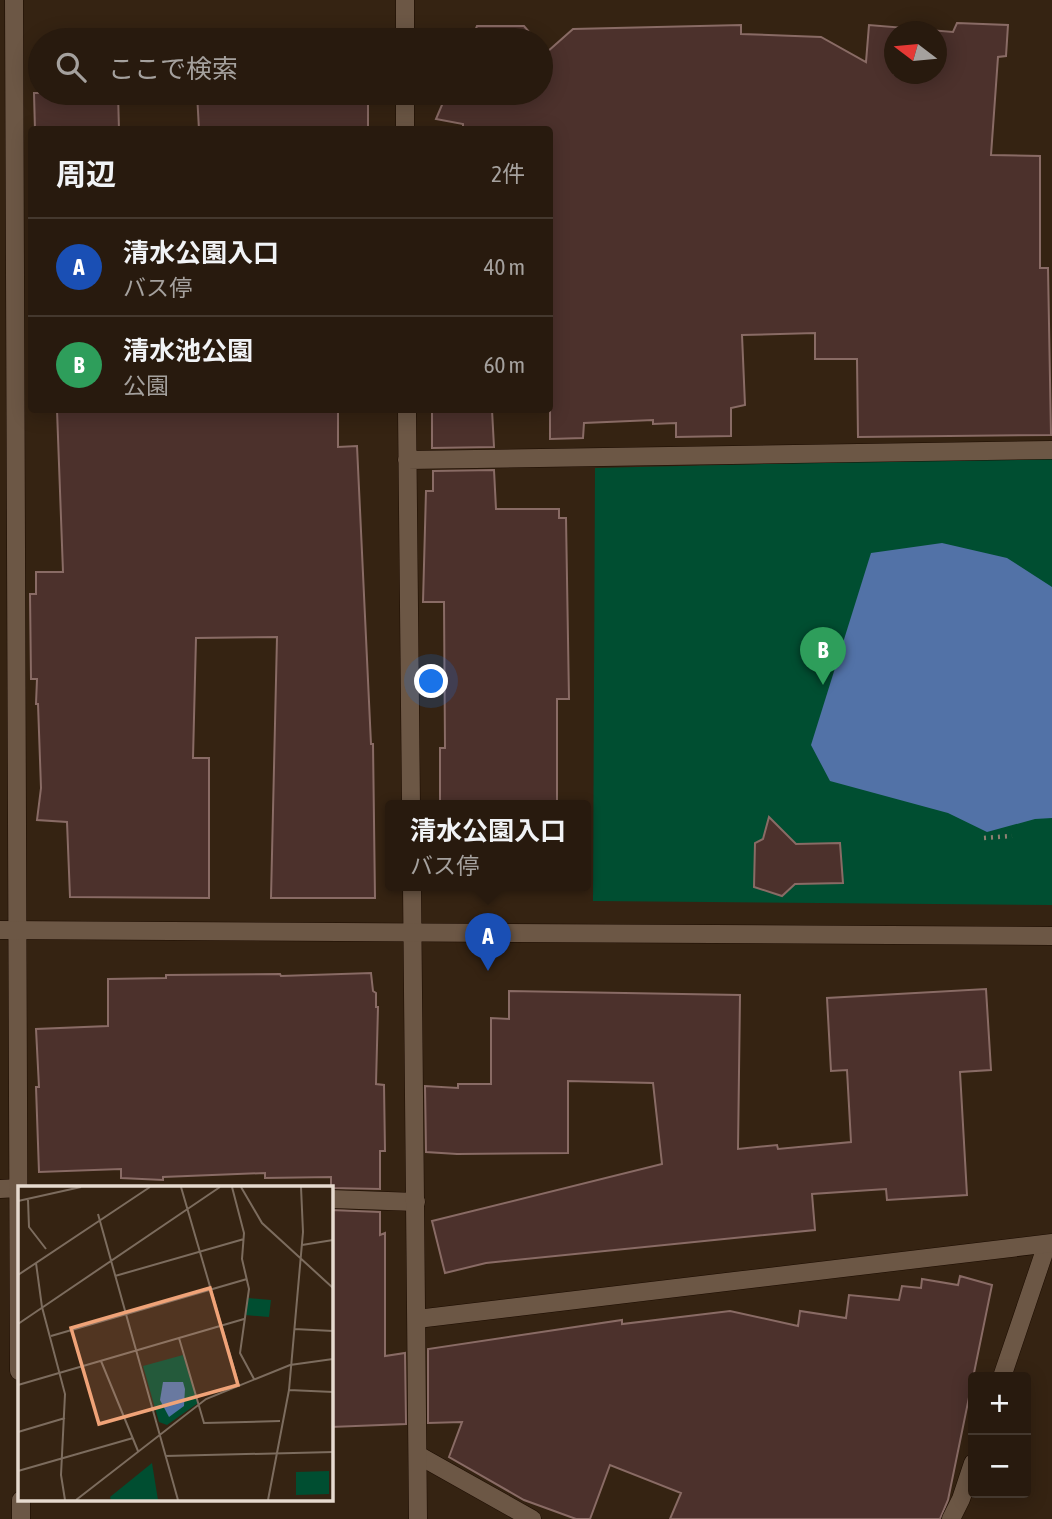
<!DOCTYPE html>
<html lang="ja">
<head>
<meta charset="utf-8">
<style>
	body { margin:0; font-family:"Asap Condensed","Noto Sans JP",sans-serif; background:#34271c; color:#f1f3f6 }
	.controls { position:absolute; right:21px; bottom:21px; display:grid; overflow:hidden; border-radius:7px; box-shadow:0 4px 18px #0003 }
	.controls button { width:63px; height:63px; display:grid; place-items:center; padding:0; border:0; border-bottom:2px solid #44382e; background:#281a0e; color:#f1f3f6; font:35px sans-serif }
	.compass { position:absolute; left:884px; top:21px; width:63px; height:63px; border-radius:50%; background:#281a0e; box-shadow:0 4px 18px #0003; rotate:286deg }
	.you { position:absolute; left:432px; top:682px; width:24px; height:24px; margin:-18px; border:5px solid #fff; border-radius:50%; background:#1a73e8; box-shadow:0 0 0 10px #1a73e833 }
	.badge { display:grid; place-items:center; width:46px; height:46px; border-radius:50%; background:#f0a378; color:#fff; font-size:23px; font-weight:700 }
	.pin { position:absolute; translate:-50% -58px; filter:drop-shadow(0 2px 4px #0008) }
	.pin::after { content:''; position:absolute; top:37px; width:24px; height:21px; background:inherit; clip-path:polygon(0 0,100% 0,50% 100%) }
	.popup { position:absolute; left:385px; top:800px; width:206px; height:91px; box-sizing:border-box; display:grid; place-content:center; border-radius:7px; background:#281a0e; filter:drop-shadow(0 2px 5px #0005); font-size:23px; white-space:nowrap; color:#a5a19e }
	.popup b { font-size:26px; color:#f1f3f6 }
	.popup::after { content:''; position:absolute; left:50%; top:100%; margin-left:-14px; border:14px solid transparent; border-top-color:#281a0e }
	.list { margin:0; padding:0; list-style:none }
	h2 { display:flex; justify-content:space-between; align-items:center; height:91px; margin:0; padding:0 28px; font-size:30px }
	h2 small { font-size:23px; font-weight:400; color:#a5a19e }
	.list li { display:grid; grid-template-columns:46px 1fr auto; gap:21px; align-items:center; box-sizing:border-box; height:98px; padding:0 28px; border-top:2px solid #44382e }
	.list b { display:block; font-size:26px; white-space:nowrap }
	.list p { margin:0; font-size:23px; white-space:nowrap; color:#a5a19e }
	.list em { font-size:23px; font-style:normal; color:#a5a19e }
	.icon { flex:none; width:38px; height:38px; fill:none; stroke:currentColor; stroke-width:2; stroke-linecap:round; stroke-linejoin:round }
	.map { position:relative; flex:none; width:1052px; height:1519px; overflow:hidden }
	.search { position:absolute; background:#281a0e; box-shadow:0 4px 18px #0003; left:28px; top:28px; width:525px; height:77px; display:flex; align-items:center; gap:18px; box-sizing:border-box; padding:0 24px; border-radius:38px; color:#a5a19e; font-size:26px }
	.panel { position:absolute; background:#281a0e; box-shadow:0 4px 18px #0003; left:28px; top:126px; width:525px; height:287px; border-radius:7px }
	.map>svg:first-child { display:block }
</style>
</head>
<body>
<div class="map">
<svg width="1052" height="1519" viewBox="0 0 1052 1519">
	<rect width="100%" height="100%" fill="#352312"/>
	<path fill="#004e31" d="M 1052,457 L 1052,905 L 593,901 L 595,468 Z"/>
	<path fill="#5272a7" d="M 942,543 L 1007,558 L 1052,587 L 1052,818 L 1035,819 L 987,832 L 948,813 L 830,781 L 811,745 L 871,553 Z"/>
	<path fill="#4c312c" stroke="#896b65" stroke-width="2" fill-rule="evenodd" d="M 957,23 L 1008,25 L 1006,56 L 998,57 L 991,155 L 1040,156 L 1040,268 L 1048,268 L 1051,435 L 858,437 L 857,359 L 815,359 L 815,333 L 742,335 L 745,405 L 731,408 L 731,436 L 676,437 L 676,423 L 653,424 L 653,420 L 584,423 L 583,438 L 550,439 L 550,130 L 463,130 L 463,124 L 436,119 L 447,93 L 541,93 L 541,45 L 547,52 L 573,29 L 741,25 L 741,34 L 821,37 L 866,62 L 869,25 L 953,32 ZM 894,32 L 936,32 L 936,74 L 894,74 Z
		M 477,26 L 524,26 L 536,40 L 471,40 Z
		M 367,37 L 367,40 L 201,40 L 201,38 Z
		M 34,93 L 118,93 L 119,130 L 35,130 Z
		M 197,93 L 368,93 L 368,130 L 199,130 Z
		M 57,410 L 338,410 L 338,447 L 357,446 L 371,744 L 373,744 L 375,898 L 271,898 L 277,637 L 196,638 L 193,758 L 209,758 L 209,898 L 70,897 L 67,822 L 37,820 L 41,788 L 38,704 L 36,704 L 37,679 L 31,679 L 30,594 L 36,594 L 36,572 L 63,572 Z
		M 432,410 L 492,410 L 494,447 L 432,448 Z
		M 494,470 L 496,509 L 559,509 L 559,518 L 566,518 L 569,699 L 557,699 L 557,805 L 440,805 L 440,748 L 445,748 L 444,602 L 423,602 L 426,491 L 433,491 L 433,471 Z
		M 769,817 L 796,844 L 840,843 L 843,883 L 795,884 L 782,896 L 754,887 L 755,843 L 763,839 Z
		M 371,973 L 373,991 L 376,993 L 376,1007 L 378,1007 L 376,1084 L 384,1085 L 385,1151 L 380,1151 L 380,1189 L 331,1188 L 331,1177 L 265,1178 L 265,1173 L 163,1177 L 163,1180 L 121,1178 L 121,1169 L 39,1172 L 36,1087 L 39,1087 L 36,1029 L 108,1026 L 108,979 L 166,978 L 166,975 L 280,974 L 281,976 Z
		M 986,989 L 991,1070 L 960,1072 L 967,1195 L 887,1200 L 886,1189 L 812,1194 L 815,1230 L 486,1263 L 445,1273 L 432,1221 L 662,1164 L 653,1083 L 568,1081 L 568,1153 L 457,1154 L 426,1152 L 425,1086 L 458,1088 L 458,1084 L 491,1084 L 491,1018 L 509,1019 L 509,991 L 740,995 L 738,1149 L 777,1145 L 778,1149 L 851,1142 L 847,1070 L 831,1071 L 827,998 Z
		M 331,1210 L 380,1212 L 380,1235 L 385,1233 L 385,1356 L 405,1353 L 406,1424 L 331,1427 Z
		M 960,1276 L 992,1285 L 948,1500 L 940,1519 L 670,1519 L 681,1493 L 610,1465 L 590,1519 L 576,1519 L 524,1500 L 449,1457 L 462,1422 L 428,1423 L 428,1349 L 622,1320 L 622,1324 L 730,1311 L 798,1326 L 800,1311 L 846,1318 L 849,1295 L 899,1300 L 902,1286 L 921,1288 L 922,1279 L 958,1285 Z"/>
	<g fill="none" stroke-linecap="round" stroke-linejoin="round">
		<defs>
			<path id="service" d="M 0,1189 L 19,1188
				M 331,1199 L 416,1202
				M 1002,1377 L 1047,1244
				M 418,1455 L 532,1519
				M 951,1519 L 961,1499 L 973,1463"/>
			<path id="minor" d="M 14,0 L 19,1371
				M 405,0 L 405,40
				M 405,93 L 405,130
				M 407,410 L 411,805
				M 407,460 L 1052,450
				M 412,885 L 418,1519
				M 417,1319 L 1052,1243
				M 21,1500 L 21,1519"/>
			<path id="tertiary" d="M 0,930 L 1052,936"/>
		</defs>
		<use href="#service" stroke="#1c0c00" stroke-width="19"/>
		<use href="#minor" stroke="#1c0c00" stroke-width="19"/>
		<use href="#tertiary" stroke="#1c0c00" stroke-width="19"/>
		<path stroke="#8f8072" stroke-width="4.5" stroke-dasharray="2 5" stroke-linecap="butt" d="M 984,838 L 1012,836"/>
		<use href="#service" stroke="#6c5745" stroke-width="18"/>
		<use href="#minor" stroke="#6c5745" stroke-width="18"/>
		<use href="#tertiary" stroke="#6c5745" stroke-width="18"/>
	</g>
	<g transform="translate(18 1186)">
		<rect width="315" height="315" fill="#352312"/>
		<path d="M 230,112 L 253,114 L 251,131 L 227,129 ZM 165,169 L 180,217 L 149,239 L 141,236 L 125,180 ZM 134,277 L 140,314 L 93,314 L 92,311 ZM 311,285 L 311,308 L 278,309 L 278,286 Z" fill="#004e31"/>
		<path d="M 145,196 L 165,196 L 167,203 L 166,220 L 151,231 L 142,214 Z" fill="#5272a7"/>
		<path fill="none" stroke="#7c6c5e" stroke-width="2" d="M 163,1 L 221,200M 214,1 L 226,47 L 224,73 L 231,103 L 222,167 L 236,193M 223,1 L 244,37 L 315,102M 10,14 L 11,41 L 28,63M 0,15 L 63,1M 80,28 L 160,314M 284,59 L 315,54M 18,77 L 24,121 L 47,208 L 43,289 L 47,314M 0,89 L 132,1M 97,90 L 226,53M 0,138 L 202,1M 276,143 L 315,145M 33,150 L 229,93M 161,152 L 186,237 L 262,235M 83,175 L 120,265M 0,199 L 226,133M 271,204 L 315,206M 0,246 L 47,232M 147,270 L 315,266M 0,285 L 115,252M 58,314 L 188,213 L 272,179 L 315,173M 250,314 L 271,204 L 285,46 L 283,1"/>
		<path fill="#f0a378" fill-opacity="0.15" stroke="#f0a378" stroke-width="3.5" d="M 192,102 L 220,199 L 81,238 L 53,142 Z"/>
		<rect width="315" height="315" fill="none" stroke="#e6dacf" stroke-width="3.5"/>
	</g>
</svg>
<div class="controls">
<button>+</button>
<button>−</button>
</div>
<svg class="compass" viewBox="-18 -18 36 36"><path d="M0-13l5 13h-10z" fill="#e53935"/><path d="M0 13l5-13h-10z" fill="#a5a19e"/></svg>
<div class="you"></div>
<div class="pin badge" style="left:488px;top:971px;background:#1a4fb4">A</div>
<div class="popup"><b>清水公園入口</b>バス停</div>
<div class="pin badge" style="left:823px;top:685px;background:#2e9e5b">B</div>
<div class="search"><svg class="icon" aria-label="search" viewBox="0 0 24 24"><circle cx="10" cy="10" r="6"/><path d="M15 15l6 6"/></svg>ここで検索</div>
<section class="panel">
<h2>周辺<small>2件</small></h2>
<ul class="list">
<li><span class="badge" style="background:#1a4fb4">A</span><div><b>清水公園入口</b><p>バス停</p></div><em>40 m</em></li>
<li><span class="badge" style="background:#2e9e5b">B</span><div><b>清水池公園</b><p>公園</p></div><em>60 m</em></li>
</ul>
</section>
</div>
</body>
</html>
